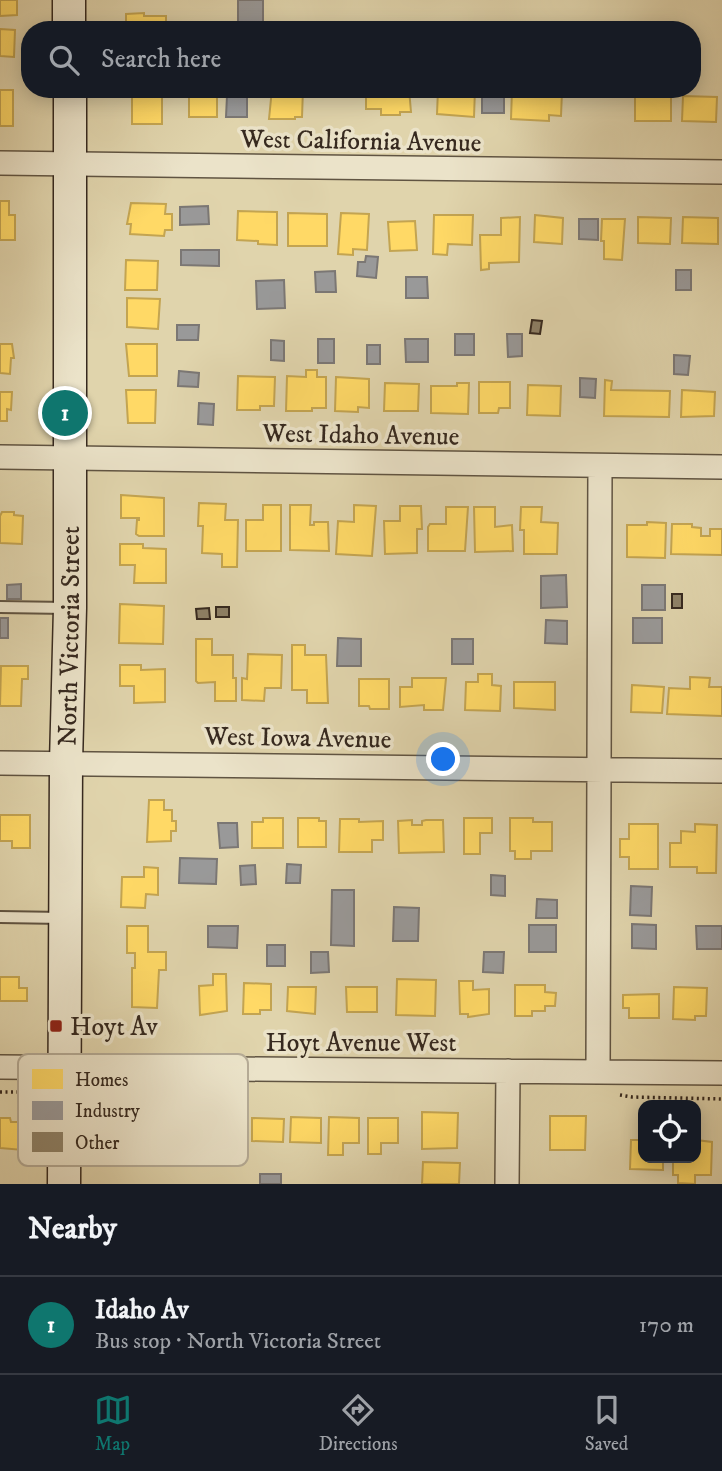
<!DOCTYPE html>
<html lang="en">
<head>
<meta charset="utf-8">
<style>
	body { margin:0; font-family:"IM FELL DW Pica",serif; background:#20242c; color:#f1f3f6 }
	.controls { position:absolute; right:21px; bottom:21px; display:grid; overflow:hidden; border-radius:14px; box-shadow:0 4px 18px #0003 }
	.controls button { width:63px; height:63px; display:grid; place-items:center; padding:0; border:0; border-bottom:2px solid #363941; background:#171b24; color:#f1f3f6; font:35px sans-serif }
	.you { position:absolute; left:444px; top:760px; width:24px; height:24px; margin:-18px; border:5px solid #fff; border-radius:50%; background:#1a73e8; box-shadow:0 0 0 10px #1a73e833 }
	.badge { display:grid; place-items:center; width:46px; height:46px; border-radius:50%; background:#0f766e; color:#fff; font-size:23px; font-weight:700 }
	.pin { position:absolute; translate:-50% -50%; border:4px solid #fff; box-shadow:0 2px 7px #0006 }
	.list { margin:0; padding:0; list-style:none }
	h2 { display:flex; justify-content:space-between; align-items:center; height:91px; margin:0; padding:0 28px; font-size:30px }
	h2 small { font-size:23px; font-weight:400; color:#9ea1a6 }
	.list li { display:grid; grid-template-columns:46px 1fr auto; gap:21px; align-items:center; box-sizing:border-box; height:98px; padding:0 28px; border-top:2px solid #363941 }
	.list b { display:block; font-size:26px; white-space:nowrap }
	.list p { margin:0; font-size:23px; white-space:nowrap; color:#9ea1a6 }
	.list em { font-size:23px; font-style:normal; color:#9ea1a6 }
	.icon { flex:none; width:38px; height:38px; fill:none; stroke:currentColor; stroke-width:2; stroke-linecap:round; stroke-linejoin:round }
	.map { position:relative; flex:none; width:722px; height:1184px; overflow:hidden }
	.search { position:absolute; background:#171b24; box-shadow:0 4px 18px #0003; left:21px; right:21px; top:21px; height:77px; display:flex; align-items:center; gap:18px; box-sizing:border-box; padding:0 24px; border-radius:28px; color:#9ea1a6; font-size:26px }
	.sheet { height:189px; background:#171b24 }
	nav { display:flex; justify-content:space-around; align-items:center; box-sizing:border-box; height:98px; border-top:2px solid #363941; background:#171b24; font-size:19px; color:#9ea1a6 }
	nav a { display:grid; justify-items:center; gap:4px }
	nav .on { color:#0f766e }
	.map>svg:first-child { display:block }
</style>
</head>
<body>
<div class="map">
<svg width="722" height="1184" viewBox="0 0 722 1184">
	<rect width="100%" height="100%" fill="#e0d4ac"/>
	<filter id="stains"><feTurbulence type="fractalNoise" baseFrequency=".00286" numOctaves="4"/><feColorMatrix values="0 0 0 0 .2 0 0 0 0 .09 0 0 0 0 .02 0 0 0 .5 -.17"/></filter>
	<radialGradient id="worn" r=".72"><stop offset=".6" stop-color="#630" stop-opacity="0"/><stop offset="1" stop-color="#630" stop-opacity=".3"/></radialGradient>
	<path fill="#ffd966" stroke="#c3a451" stroke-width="2" d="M 0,0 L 17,0 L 17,15 L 0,16 Z
		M 144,13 L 144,16 L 166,16 L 166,30 L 126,30 L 126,14 Z
		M 0,29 L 15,30 L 14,57 L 0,56 Z
		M 125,89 L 162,89 L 162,124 L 132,124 L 132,94 L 124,94 Z
		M 189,89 L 217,89 L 217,117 L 189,117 Z
		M 272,89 L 303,89 L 302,117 L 295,117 L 295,119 L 269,119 Z
		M 366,89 L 409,89 L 411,112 L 400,112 L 400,115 L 381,115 L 381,109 L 366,109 Z
		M 438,89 L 475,89 L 474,117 L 437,114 Z
		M 526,89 L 562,92 L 561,116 L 549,115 L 549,121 L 511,119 L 512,90 Z
		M 612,89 L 647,89 L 647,96 L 671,96 L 671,121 L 635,121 L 635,94 L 612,94 Z
		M 0,90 L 13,90 L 13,126 L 0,126 Z
		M 683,96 L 717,97 L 716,122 L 682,121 Z
		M 0,201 L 9,201 L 9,215 L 15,215 L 15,240 L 0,240 Z
		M 131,203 L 166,204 L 165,214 L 172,214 L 172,230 L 165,230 L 164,236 L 130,234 L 131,224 L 127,224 Z
		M 238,211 L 277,212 L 277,245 L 258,244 L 258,241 L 237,240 Z
		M 288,213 L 327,214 L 327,246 L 288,246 Z
		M 341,213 L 369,214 L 367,250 L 353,249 L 353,255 L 338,254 Z
		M 434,215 L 473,215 L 472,245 L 448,244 L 447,255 L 433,254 Z
		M 535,215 L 563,218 L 562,244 L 534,242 Z
		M 520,217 L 519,262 L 489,263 L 489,269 L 481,270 L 480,235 L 501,235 L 501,218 Z
		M 638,217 L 671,218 L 670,244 L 638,243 Z
		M 683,217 L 718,218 L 718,244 L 682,243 Z
		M 602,219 L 625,219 L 622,260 L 604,259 L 604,241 L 601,241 Z
		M 415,221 L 417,250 L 390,251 L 388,222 Z
		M 126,260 L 158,261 L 157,290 L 125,290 Z
		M 127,298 L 160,299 L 158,329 L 127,327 Z
		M 0,344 L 12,344 L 14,358 L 11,358 L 10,374 L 0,373 Z
		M 126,344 L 157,344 L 157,376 L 129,376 Z
		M 306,370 L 317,370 L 317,377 L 326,377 L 326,408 L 312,408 L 312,411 L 286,411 L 287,376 L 306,377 Z
		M 238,376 L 275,377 L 274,406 L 260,406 L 260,410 L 237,410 Z
		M 336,377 L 369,379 L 369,408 L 358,407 L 358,412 L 335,411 Z
		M 605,380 L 612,381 L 611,390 L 670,391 L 669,417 L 604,416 Z
		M 479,382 L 510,382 L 510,408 L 499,408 L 498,413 L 479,413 Z
		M 385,383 L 419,384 L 418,411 L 384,411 Z
		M 457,383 L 469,383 L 468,414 L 431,413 L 431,386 L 457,386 Z
		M 528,385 L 561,386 L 560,416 L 527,415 Z
		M 126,390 L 156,390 L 155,423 L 128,423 Z
		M 682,390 L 715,392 L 714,416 L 681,417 Z
		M 0,392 L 12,392 L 11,410 L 7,409 L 7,421 L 0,421 Z
		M 121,495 L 164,498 L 164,536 L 139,536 L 136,534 L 137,520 L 139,520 L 139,518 L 121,518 Z
		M 199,503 L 226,504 L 225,520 L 238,520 L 237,567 L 222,567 L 222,554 L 202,553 L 203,526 L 198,526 Z
		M 263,505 L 281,505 L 281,551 L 246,551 L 246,520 L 263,520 Z
		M 290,505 L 311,505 L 310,525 L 314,525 L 314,522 L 328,522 L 329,551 L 290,550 Z
		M 354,505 L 376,506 L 372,556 L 336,554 L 338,521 L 354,522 Z
		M 400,506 L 421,506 L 422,529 L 417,529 L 417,553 L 385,554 L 384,521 L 400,521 Z
		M 446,507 L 468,507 L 465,551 L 428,551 L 428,527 L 430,524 L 446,524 Z
		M 474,507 L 495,507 L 495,527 L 512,525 L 513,551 L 475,552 Z
		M 521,507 L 542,507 L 541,522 L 558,523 L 557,554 L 524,554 L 524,530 L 520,530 Z
		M 2,512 L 14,512 L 14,515 L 23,516 L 22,544 L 0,543 L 0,516 Z
		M 647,522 L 666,523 L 665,558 L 627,557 L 627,525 L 647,525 Z
		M 672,524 L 692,524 L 692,527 L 701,528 L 701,536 L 710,536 L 710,529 L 722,529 L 722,555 L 671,554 Z
		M 120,544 L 143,544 L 143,548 L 166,549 L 166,583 L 134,583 L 135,565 L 120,565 Z
		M 120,604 L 164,606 L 163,644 L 119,643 Z
		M 196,639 L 212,639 L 212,655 L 233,655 L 233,678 L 236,678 L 236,701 L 215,701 L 215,682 L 198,683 L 196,681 Z
		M 292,645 L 305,645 L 305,655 L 326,655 L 328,703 L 307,703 L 307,690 L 292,690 Z
		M 248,654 L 282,655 L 281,688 L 265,688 L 264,701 L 242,700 L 242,678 L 247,679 Z
		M 120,665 L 141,665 L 141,670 L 165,669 L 165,702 L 134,703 L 134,686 L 120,686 Z
		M 1,666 L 28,666 L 28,679 L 22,679 L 21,706 L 0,706 Z
		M 478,674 L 492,674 L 492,685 L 501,686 L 500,711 L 465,710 L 466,682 L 478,682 Z
		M 690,677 L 710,678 L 709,687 L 722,687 L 722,716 L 667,714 L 669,688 L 690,689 Z
		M 412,678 L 446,678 L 443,710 L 424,710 L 424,705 L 400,707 L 400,687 L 412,687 Z
		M 359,679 L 389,679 L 389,709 L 370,709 L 369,706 L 359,706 Z
		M 514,682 L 555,682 L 555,710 L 514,708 Z
		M 632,685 L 664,687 L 662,713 L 631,712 Z
		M 149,800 L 164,800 L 164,810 L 172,810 L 172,821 L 176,821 L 176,831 L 171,831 L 171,841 L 147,842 Z
		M 0,815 L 30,815 L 30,848 L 12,848 L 12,841 L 0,841 Z
		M 263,818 L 283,818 L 283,848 L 252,848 L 252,822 L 263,822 Z
		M 298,818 L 319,818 L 319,821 L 326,821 L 326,847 L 298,847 Z
		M 464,818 L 492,818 L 492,833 L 480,833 L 480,854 L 464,854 Z
		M 510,818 L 533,818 L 533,822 L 552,822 L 552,851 L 531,851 L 531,859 L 515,859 L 515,851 L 510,851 Z
		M 340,819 L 359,819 L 359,822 L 383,821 L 383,840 L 372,840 L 372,852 L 339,852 Z
		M 412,820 L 412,825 L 422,825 L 422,821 L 426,820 L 443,820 L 444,852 L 399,853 L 398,821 Z
		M 629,824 L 658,824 L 658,869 L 629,869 L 629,857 L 620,857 L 620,839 L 629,839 Z
		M 695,824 L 717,825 L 716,873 L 697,873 L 697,867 L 670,867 L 670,843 L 681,843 L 681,831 L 695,832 Z
		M 144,867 L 158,868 L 158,895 L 146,894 L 145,908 L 121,907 L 122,877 L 144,877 Z
		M 127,926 L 148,926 L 148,952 L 166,952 L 166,970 L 159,970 L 157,1008 L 132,1007 L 132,968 L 135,968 L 135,953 L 127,953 Z
		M 213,974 L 226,974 L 227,1011 L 200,1015 L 199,986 L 213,985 Z
		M 0,977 L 19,977 L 19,988 L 27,988 L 27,1001 L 0,1001 Z
		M 397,979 L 436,980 L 435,1016 L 396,1015 Z
		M 459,981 L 473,981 L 473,990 L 489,989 L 489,1014 L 468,1017 L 468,1014 L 460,1014 Z
		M 244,983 L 271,984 L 271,1010 L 260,1010 L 260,1014 L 243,1014 Z
		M 515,985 L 545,985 L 545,992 L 556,993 L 555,1006 L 545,1006 L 545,1011 L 532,1011 L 532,1016 L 515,1016 Z
		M 288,987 L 316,987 L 315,1014 L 287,1011 Z
		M 346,987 L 377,987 L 377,1012 L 347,1012 Z
		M 674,987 L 707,988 L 706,1016 L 695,1016 L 695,1020 L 673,1019 Z
		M 659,994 L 659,1018 L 629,1018 L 629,1008 L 623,1008 L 623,995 Z
		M 422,1112 L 458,1113 L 457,1148 L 422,1149 Z
		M 550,1116 L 586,1116 L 585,1150 L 550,1150 Z
		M 291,1117 L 321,1118 L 321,1143 L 290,1142 Z
		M 329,1117 L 359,1118 L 359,1143 L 343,1143 L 343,1155 L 328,1155 Z
		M 0,1118 L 10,1118 L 11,1122 L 23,1122 L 23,1150 L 0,1148 Z
		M 252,1118 L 284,1119 L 283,1142 L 252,1141 Z
		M 368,1118 L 398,1118 L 398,1143 L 381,1143 L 381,1154 L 368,1154 Z
		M 631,1140 L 643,1140 L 643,1158 L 663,1158 L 663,1170 L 630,1169 Z
		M 696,1140 L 712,1142 L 711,1175 L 695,1175 L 695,1184 L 678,1183 L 678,1175 L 673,1175 L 673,1158 L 696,1158 Z
		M 423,1162 L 460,1163 L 459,1184 L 422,1184 Z"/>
	<path fill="#999" stroke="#7b7774" stroke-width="2" d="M 238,0 L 263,0 L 263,25 L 238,25 Z
		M 482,89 L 504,89 L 504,113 L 482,113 Z
		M 227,96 L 247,97 L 247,117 L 226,117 Z
		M 208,206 L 209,224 L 180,225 L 180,207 Z
		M 579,219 L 598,219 L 598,240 L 579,239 Z
		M 181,250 L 219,250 L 219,266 L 181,265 Z
		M 366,256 L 378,257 L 376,278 L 357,276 L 358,262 L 365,262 Z
		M 676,270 L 691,270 L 691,290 L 676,290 Z
		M 335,271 L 336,292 L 316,292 L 315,272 Z
		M 406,277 L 427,277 L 428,298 L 406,298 Z
		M 284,280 L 285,308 L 257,309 L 256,281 Z
		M 177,325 L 199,325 L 198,340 L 177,340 Z
		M 455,334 L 474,334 L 474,355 L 455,355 Z
		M 507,334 L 522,334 L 522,356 L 508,357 Z
		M 318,339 L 334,339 L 334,363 L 318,363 Z
		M 405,339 L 428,339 L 428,362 L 406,362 Z
		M 271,340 L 284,341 L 284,361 L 271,360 Z
		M 367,345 L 380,345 L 380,364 L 367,364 Z
		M 674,355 L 690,356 L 688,375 L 674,374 Z
		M 179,371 L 199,373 L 198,387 L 178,386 Z
		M 580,378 L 596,379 L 595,398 L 580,397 Z
		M 199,403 L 214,404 L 213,425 L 198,424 Z
		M 566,575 L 567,607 L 541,608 L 541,576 Z
		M 21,584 L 21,599 L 7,599 L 7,585 Z
		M 642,585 L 665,585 L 665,610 L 642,610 Z
		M 0,618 L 8,618 L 8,638 L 0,638 Z
		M 633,618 L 662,618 L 662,643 L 633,643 Z
		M 546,620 L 567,621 L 567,644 L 545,643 Z
		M 338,638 L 361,639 L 361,666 L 337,666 Z
		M 452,639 L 473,639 L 473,664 L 452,664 Z
		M 218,823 L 237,823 L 238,847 L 220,848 Z
		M 180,858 L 217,859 L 216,884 L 179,883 Z
		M 287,864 L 301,865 L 300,883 L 286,883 Z
		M 255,865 L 256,884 L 241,885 L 240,866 Z
		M 491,875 L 505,876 L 505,896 L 491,895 Z
		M 631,886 L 652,887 L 651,916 L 630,915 Z
		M 332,890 L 354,890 L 354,946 L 331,945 Z
		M 537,899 L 557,900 L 557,918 L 536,918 Z
		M 394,907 L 419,908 L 418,941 L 393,941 Z
		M 632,924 L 656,925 L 656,949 L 632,948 Z
		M 529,925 L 556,925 L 556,952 L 529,952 Z
		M 208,926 L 238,926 L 237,948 L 208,947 Z
		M 696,926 L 722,926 L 722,949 L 697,949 Z
		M 267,945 L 285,945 L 285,966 L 267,966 Z
		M 311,952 L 328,952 L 329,972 L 311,973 Z
		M 484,952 L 504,952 L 503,973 L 483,972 Z
		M 260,1174 L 281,1174 L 281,1184 L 260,1184 Z"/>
	<path fill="#8e8268" stroke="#36291f" stroke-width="2" d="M 532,320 L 542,321 L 540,334 L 530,333 Z
		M 672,594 L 682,594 L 682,608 L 672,608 Z
		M 216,607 L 229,607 L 229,617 L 216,617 Z
		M 209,608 L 210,619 L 197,619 L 196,609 Z"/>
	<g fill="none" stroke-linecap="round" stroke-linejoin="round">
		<defs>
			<path id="lane" d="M 0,607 L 67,608
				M 0,917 L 63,918"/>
			<path id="street" d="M 0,163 L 722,172
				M 0,457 L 722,467
				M 0,763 L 722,771
				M 0,1067 L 722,1073
				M 598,1071 L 600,466
				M 507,1184 L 508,1071"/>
			<g id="secondary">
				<path d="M 69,0 L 69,30"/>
				<path id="s1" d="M 64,1184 L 66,763 L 70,608 L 70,89"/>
			</g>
		</defs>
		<use href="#lane" stroke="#605442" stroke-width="14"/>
		<use href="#street" stroke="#605442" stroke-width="26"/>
		<use href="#secondary" stroke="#36291f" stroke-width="35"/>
		<path stroke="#36291f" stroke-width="3.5" stroke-dasharray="2 3.5" stroke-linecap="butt" d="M 0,1092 L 36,1092 L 39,1089
			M 620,1095 L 632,1097 L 722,1099"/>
		<use href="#lane" stroke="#ebe3c9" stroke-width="10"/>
		<use href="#street" stroke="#ebe3c9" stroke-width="23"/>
		<use href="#secondary" stroke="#ebe3c9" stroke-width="32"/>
	</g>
	<rect fill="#8f2418" stroke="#ebe3c9" stroke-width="2.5" x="49" y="1019" width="14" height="14" rx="3.5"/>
	<g text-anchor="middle" stroke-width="7" stroke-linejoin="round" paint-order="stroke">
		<g font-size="26" fill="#36291f" stroke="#ebe3c9">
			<text transform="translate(361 140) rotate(1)" y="9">West California Avenue</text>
			<text transform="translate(361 434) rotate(1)" y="9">West Idaho Avenue</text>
			<text dy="9" stroke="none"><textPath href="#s1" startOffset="548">North Victoria Street</textPath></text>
			<text transform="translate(298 737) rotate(1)" y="9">West Iowa Avenue</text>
			<text x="361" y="1051">Hoyt Avenue West</text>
		</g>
		<g font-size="26" fill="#36291f" stroke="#ebe3c9" text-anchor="start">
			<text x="70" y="1035">Hoyt Av</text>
		</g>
	</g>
	<rect x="18" y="1054" width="230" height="112" rx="10" fill="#ebe3c9" stroke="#b5ab96" stroke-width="2"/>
	<rect x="32" y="1069" width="31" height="20" fill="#ffd966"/>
	<rect x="32" y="1101" width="31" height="19" fill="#999"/>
	<rect x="32" y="1132" width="31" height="20" fill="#8e8268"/>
	<g font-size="19" fill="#36291f">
		<text x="75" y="1086">Homes</text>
		<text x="75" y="1117">Industry</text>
		<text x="75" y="1149">Other</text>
	</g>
	<rect width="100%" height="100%" filter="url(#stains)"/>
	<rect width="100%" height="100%" fill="url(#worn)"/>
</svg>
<div class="controls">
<button><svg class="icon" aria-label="locate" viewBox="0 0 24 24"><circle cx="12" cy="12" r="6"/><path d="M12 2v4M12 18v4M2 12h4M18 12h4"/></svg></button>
</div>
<div class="you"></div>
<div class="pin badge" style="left:65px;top:413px">1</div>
<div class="search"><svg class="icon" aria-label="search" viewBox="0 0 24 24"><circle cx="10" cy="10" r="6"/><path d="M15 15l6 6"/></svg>Search here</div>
</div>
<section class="sheet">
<h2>Nearby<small></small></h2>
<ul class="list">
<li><span class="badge">1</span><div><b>Idaho Av</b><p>Bus stop · North Victoria Street</p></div><em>170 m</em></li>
</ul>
</section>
<nav>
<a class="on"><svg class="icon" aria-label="map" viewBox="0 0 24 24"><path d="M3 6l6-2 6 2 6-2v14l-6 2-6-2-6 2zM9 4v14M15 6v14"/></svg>Map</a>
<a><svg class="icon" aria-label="directions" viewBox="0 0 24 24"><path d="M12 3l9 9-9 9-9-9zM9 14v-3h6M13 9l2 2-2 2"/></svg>Directions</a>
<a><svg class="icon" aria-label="saved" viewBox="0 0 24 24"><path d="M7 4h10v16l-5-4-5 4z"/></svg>Saved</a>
</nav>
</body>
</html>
